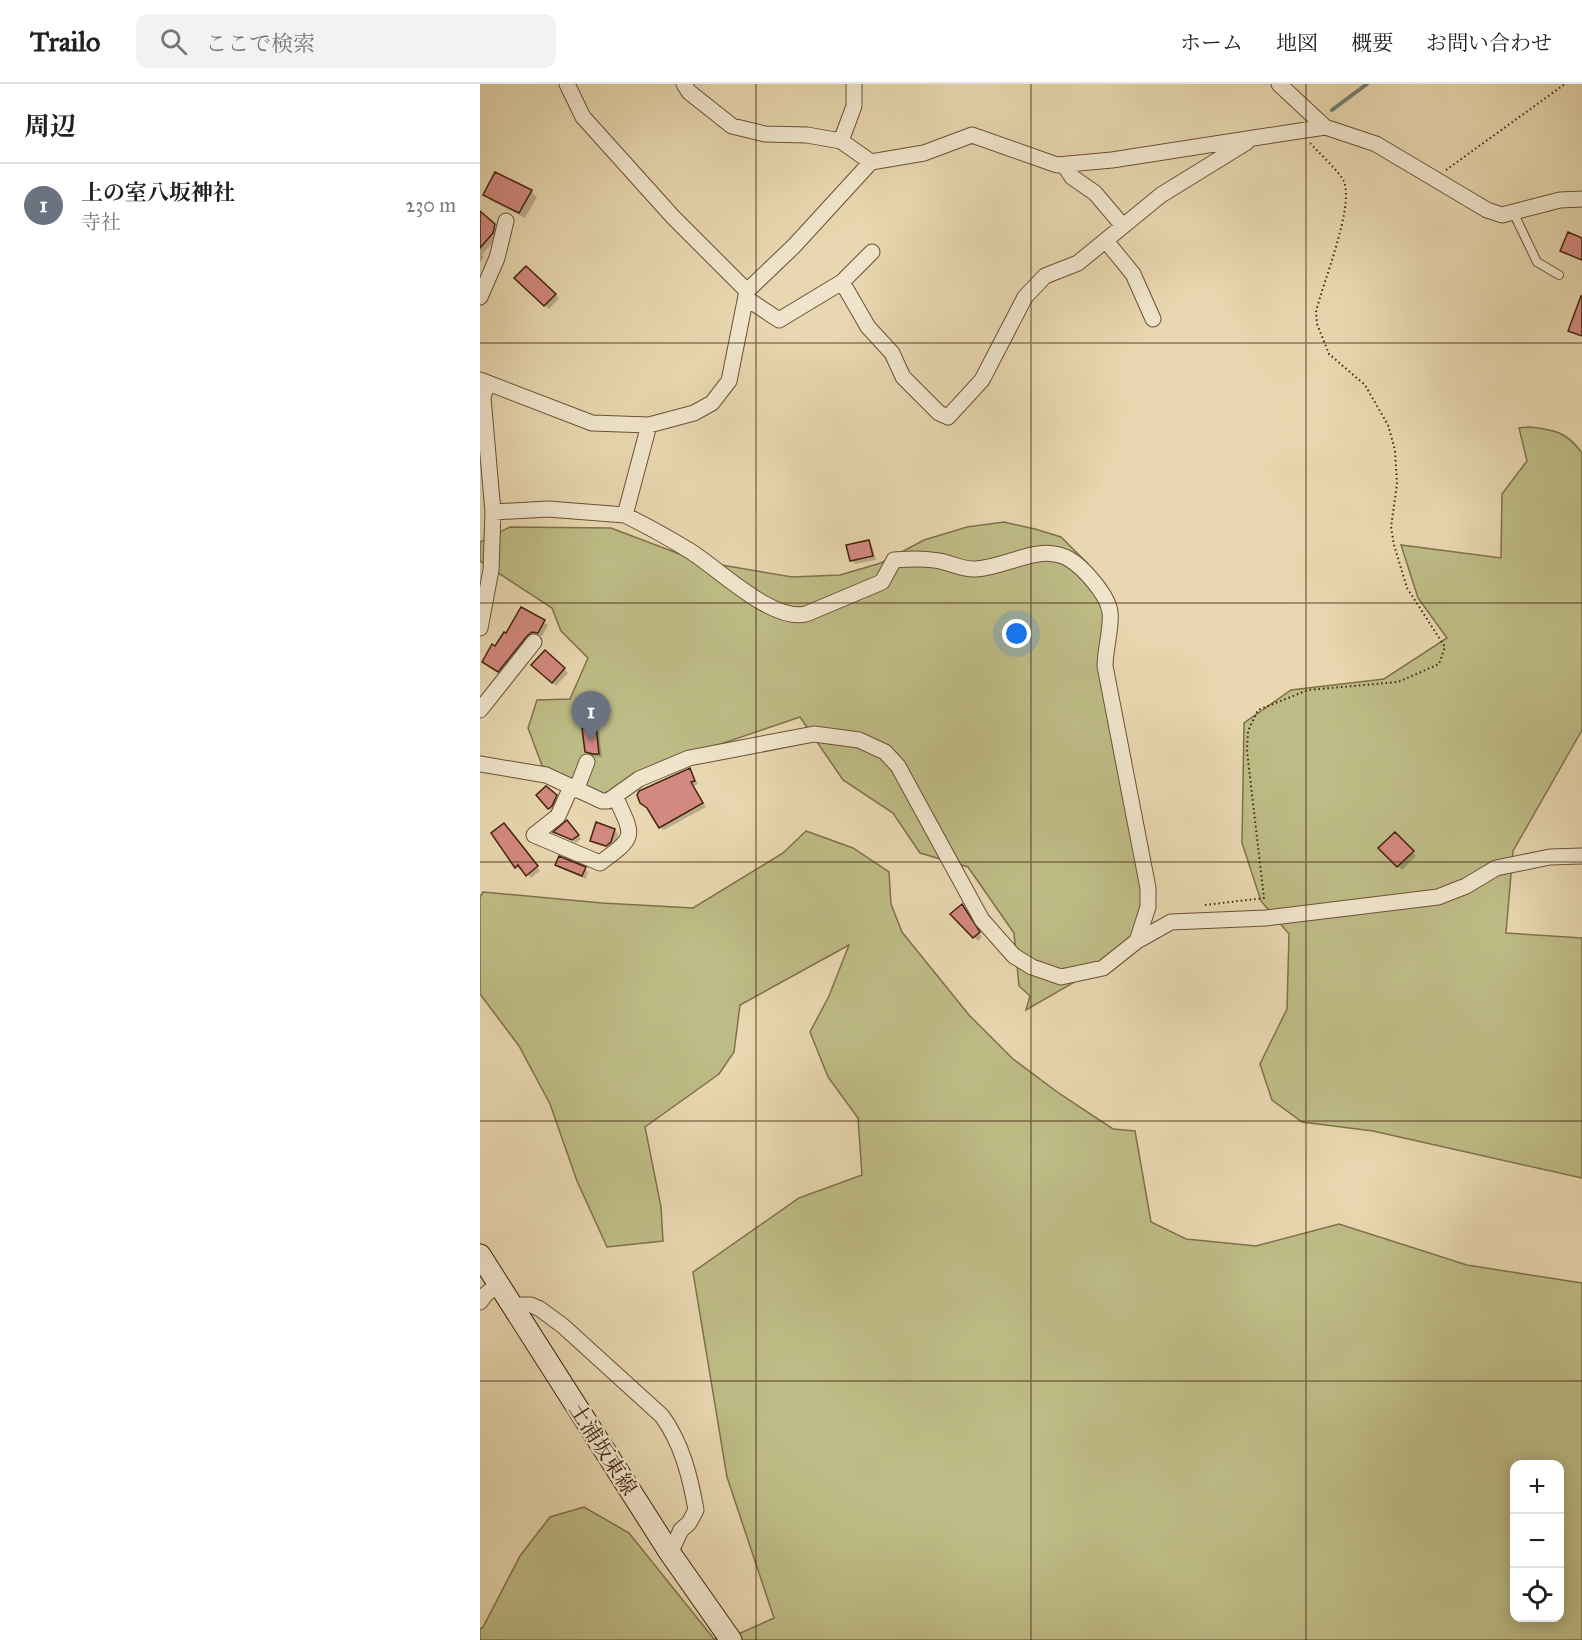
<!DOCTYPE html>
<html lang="ja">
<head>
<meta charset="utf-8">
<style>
	body { margin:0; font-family:"IM FELL Great Primer","Noto Serif JP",serif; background:#f2f2f2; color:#202124 }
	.controls { position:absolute; right:18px; bottom:18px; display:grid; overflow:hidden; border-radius:12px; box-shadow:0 3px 15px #0003 }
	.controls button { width:54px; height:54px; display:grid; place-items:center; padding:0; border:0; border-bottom:2px solid #e0e0e0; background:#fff; color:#202124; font:30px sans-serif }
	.you { position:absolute; left:537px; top:550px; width:21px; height:21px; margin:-15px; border:4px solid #fff; border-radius:50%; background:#1a73e8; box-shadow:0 0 0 9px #1a73e833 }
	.badge { display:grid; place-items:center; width:39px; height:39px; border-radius:50%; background:#db2777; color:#fff; font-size:20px; font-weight:700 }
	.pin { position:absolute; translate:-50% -50px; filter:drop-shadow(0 2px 3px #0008) }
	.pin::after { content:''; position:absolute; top:32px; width:21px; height:18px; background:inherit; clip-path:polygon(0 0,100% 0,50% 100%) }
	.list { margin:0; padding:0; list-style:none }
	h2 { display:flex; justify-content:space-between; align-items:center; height:78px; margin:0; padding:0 24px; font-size:26px }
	h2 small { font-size:20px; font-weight:400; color:#757577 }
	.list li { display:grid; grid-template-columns:39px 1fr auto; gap:18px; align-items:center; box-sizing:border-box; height:84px; padding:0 24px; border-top:2px solid #e0e0e0 }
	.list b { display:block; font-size:22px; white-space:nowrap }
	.list p { margin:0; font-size:20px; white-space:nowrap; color:#757577 }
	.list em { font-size:20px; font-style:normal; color:#757577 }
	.icon { flex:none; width:33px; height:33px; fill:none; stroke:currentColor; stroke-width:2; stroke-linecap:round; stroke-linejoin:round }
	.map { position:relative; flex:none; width:1102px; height:1556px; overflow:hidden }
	header { display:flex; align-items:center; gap:36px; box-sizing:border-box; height:84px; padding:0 30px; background:#fff; border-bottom:2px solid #e0e0e0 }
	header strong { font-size:28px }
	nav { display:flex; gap:33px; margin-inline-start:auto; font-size:21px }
	.search { width:420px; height:54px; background:#f2f2f2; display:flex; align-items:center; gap:15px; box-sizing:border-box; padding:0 21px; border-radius:12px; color:#757577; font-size:22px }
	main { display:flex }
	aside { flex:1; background:#fff }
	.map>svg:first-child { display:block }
</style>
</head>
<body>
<header>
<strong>Trailo</strong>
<div class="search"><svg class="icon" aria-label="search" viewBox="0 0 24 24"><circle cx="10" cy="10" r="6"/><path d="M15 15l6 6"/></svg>ここで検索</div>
<nav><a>ホーム</a><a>地図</a><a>概要</a><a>お問い合わせ</a></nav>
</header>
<main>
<aside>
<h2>周辺<small></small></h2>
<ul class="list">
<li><span class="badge" style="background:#6b7280">1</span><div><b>上の室八坂神社</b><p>寺社</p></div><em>230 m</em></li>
</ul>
</aside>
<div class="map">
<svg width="1102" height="1556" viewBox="0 0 1102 1556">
	<rect width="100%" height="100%" fill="#e8d7b0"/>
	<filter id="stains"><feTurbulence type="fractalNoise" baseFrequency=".00333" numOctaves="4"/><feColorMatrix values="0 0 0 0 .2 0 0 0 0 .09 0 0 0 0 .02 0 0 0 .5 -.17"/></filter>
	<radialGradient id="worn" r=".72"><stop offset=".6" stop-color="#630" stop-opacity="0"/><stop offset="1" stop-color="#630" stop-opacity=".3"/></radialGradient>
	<path fill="#bebc86" stroke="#807049" stroke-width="1.5" fill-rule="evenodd" d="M 1050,343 C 1075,346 1087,348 1102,369 L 1102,646 L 1033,767 L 1026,849 L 1102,854 L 1102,1094 L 893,1047 L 822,1038 L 792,1016 L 780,980 L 807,925 L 809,850 L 781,817 L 762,759 L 764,639 L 811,606 L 904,595 L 967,554 L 938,514 L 921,461 L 1021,474 L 1022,410 L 1047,377 L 1039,344 Z
		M 524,438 L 555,445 L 581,453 L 608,480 L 621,512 L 664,808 L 654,855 L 638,873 L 546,926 L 550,912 L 539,902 L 534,849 L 488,783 L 440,769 L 413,729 L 363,696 L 320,633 L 241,660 L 201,670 L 124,711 L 63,684 L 48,644 L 57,616 L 90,615 L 108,574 L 81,547 L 72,524 L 0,477 L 0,458 L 30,443 L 131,444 L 218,477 L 312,493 L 360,491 L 401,479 L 444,456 L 487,443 Z
		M 326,747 L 373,764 L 409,788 L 411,820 L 422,848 L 489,931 L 533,975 L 580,1010 L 633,1045 L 655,1047 L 671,1138 L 706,1155 L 776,1162 L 859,1140 L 987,1181 L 1102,1199 L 1102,1556 L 0,1556 L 0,1545 L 3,1543 L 40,1472 L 70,1433 L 104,1423 L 149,1449 L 234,1555 L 263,1548 L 294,1534 L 247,1393 L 213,1188 L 319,1114 L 382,1091 L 378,1034 L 348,993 L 330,948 L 349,912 L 369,861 L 260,921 L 254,968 L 239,990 L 165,1043 L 181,1123 L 183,1157 L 127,1163 L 97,1097 L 70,1020 L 39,962 L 0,910 L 0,813 L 3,808 L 122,819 L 213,824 L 303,769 ZM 1034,1380 L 1080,1380 L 1080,1534 L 1034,1534 Z"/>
	<path fill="#0003" d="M 51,107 L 57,113 L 45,134 L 11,117 L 5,111 Z
		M 0,129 L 19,146 L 17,153 L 2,171 L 4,173 L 0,178 Z
		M 1089,150 L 1102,156 L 1102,177 L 1085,170 L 1081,167 Z
		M 46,184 L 79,214 L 69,225 L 36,194 Z
		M 389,458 L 392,461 L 396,476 L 375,480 L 372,476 Z
		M 42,525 L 68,541 L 62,552 L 57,551 L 50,555 L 22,591 L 3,578 L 27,551 Z
		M 65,568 L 88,589 L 76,602 L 53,581 Z
		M 115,644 L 119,647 L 122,673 L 111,672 L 107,668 Z
		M 210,686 L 218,700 L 214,702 L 226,723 L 184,746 L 180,743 Z
		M 66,704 L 79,716 L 72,728 L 58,711 Z
		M 90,741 L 101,755 L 96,759 L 75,748 Z
		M 28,744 L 60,787 L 51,794 L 42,784 L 40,786 L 36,783 Z
		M 135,746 L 138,750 L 135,762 L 131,765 L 115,760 L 112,757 Z
		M 915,750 L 936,772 L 922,786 L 900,764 Z
		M 77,781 L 105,785 L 108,788 L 106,795 L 80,784 Z
		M 482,822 L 502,853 L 498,857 L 472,830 Z"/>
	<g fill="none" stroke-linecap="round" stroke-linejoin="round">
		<path stroke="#757e6c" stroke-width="4" d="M 852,26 L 887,0"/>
	</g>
	<path fill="#d48980" stroke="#43230c" stroke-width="1.5" d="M 15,88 L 52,106 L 39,129 L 3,111 Z
		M 0,127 L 15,140 L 13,149 L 0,164 Z
		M 1088,148 L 1102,154 L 1102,176 L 1080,167 Z
		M 46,182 L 76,210 L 64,222 L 34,194 Z
		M 1101,212 L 1102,212 L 1102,252 L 1088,247 Z
		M 389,456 L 393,472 L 370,477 L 366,461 Z
		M 41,523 L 65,536 L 58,549 L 52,548 L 47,552 L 18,588 L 2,578 L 12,560 L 15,562 L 24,548 L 26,549 Z
		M 65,566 L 85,584 L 72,599 L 51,581 Z
		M 116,642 L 119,670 L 113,670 L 105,668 L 102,644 Z
		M 210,684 L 215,697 L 211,698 L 223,719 L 179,744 L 167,724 L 160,719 L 157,711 L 159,707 Z
		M 66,702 L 77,711 L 72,722 L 68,725 L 56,711 Z
		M 87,736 L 99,751 L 92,756 L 73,748 Z
		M 116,738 L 135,745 L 131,758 L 126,762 L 110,757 Z
		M 24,739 L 58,782 L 46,792 L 38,781 L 35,784 L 11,749 Z
		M 915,748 L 934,767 L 917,783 L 898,764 Z
		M 79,772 L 106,783 L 102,792 L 75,781 Z
		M 482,820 L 500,848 L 493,854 L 470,830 Z"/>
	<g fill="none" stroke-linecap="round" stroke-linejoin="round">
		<defs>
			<path id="service" d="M 1033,128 L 1057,178 L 1079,191"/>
			<path id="minor" d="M 87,0 L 103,33 L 193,133 L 267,207
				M 204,0 L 209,8 L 252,42 L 285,50 L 327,51 L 361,57
				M 374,0 L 374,22 L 361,57 L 391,78
				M 799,0 L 845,43 L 896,60 L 1007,126 L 1022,131 L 1080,116 L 1102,115
				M 584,81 L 592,93 L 615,109 L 643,142
				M 626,157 L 653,190 L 673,235
				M 362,198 L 392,168
				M 0,213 L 17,174 L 26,137
				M 266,214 L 299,236 L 362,198 L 388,243 L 412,269 L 423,293 L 459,329 L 468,333 L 502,296 L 545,213 L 565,192 L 598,179 L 681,111 L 767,58
				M 0,296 L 112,339 L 169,341 L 214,329 L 232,319 L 249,297 L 267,207 L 314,162 L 391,78 L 444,69 L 492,51 L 577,81 L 632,76 L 845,43
				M 169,341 L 145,431 C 167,442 189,454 210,467 C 239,485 292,538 326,530 L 402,498 L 414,476 C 431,475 448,474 464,478 C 475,481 485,486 496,485 C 517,484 537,473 558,470 C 567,468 581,470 589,475 C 603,483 628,511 630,528 C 632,542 625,566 625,582 L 668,804 L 668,823 L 657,857
				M 13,428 L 68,425 L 145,431
				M 0,544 L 11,486 L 13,428 L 3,314 L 7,299
				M 0,626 L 54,558
				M 0,680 L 66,691 L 122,717 L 128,717 L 159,695 L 209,674 L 334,650 L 379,656 L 405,668 L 418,682 L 502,836 L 534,872 L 552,883 L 581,893 L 623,884 L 657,857 L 691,838 L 786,834 L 958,813 L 986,802 L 1016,784 L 1070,773 L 1102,772
				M 91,703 L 78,732 L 54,751 L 120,779 C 157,752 154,753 135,712
				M 96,706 L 107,678
				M 0,1218 L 6,1210 L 19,1200
				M 35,1226 L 42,1221 L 51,1221 L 60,1225 L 83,1242 L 182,1332 C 202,1360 210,1392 216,1426 L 209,1439 L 201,1446 L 190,1469"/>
			<path id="secondary" d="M 0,1171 L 190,1469 L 251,1556"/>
		</defs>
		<use href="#service" stroke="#6c5035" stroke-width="10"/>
		<use href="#minor" stroke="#6c5035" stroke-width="17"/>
		<use href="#secondary" stroke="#43230c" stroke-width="23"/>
		<path stroke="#43230c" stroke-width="2" stroke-dasharray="1.5 3" stroke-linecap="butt" d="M 966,86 L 1085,0
			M 725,821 L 784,814 L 767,667 L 768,647 L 778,626 L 828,606 L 918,598 L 959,580 L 965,563 L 927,504 L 914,461 L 911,443 L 917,400 L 915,366 L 908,341 L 885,301 L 849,270 L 837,240 L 836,228 C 843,198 874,124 864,98 C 861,89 837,67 830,59"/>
		<use href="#service" stroke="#f0e5cc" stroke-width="8"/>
		<use href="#minor" stroke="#f0e5cc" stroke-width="15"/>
		<use href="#secondary" stroke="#f0e5cc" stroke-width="21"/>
	</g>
	<path fill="none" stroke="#43230c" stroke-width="1.5" stroke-opacity="0.55" d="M 276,0 L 276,1556M 551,0 L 551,1556M 826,0 L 826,1556M 0,259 L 1102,259M 0,519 L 1102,519M 0,778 L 1102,778M 0,1037 L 1102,1037M 0,1297 L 1102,1297"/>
	<g text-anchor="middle" stroke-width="4.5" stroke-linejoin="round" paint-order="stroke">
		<g font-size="21" fill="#43230c" stroke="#f0e5cc">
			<text transform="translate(123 1365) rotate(57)" y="7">土浦坂東線</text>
		</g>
	</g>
	<rect width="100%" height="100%" filter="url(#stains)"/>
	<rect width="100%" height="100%" fill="url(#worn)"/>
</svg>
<div class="controls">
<button>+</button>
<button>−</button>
<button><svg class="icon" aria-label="locate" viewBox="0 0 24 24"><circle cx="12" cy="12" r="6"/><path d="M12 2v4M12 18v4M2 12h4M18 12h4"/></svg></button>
</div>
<div class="you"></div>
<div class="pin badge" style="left:111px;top:657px;background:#6b7280">1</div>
</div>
</main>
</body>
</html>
